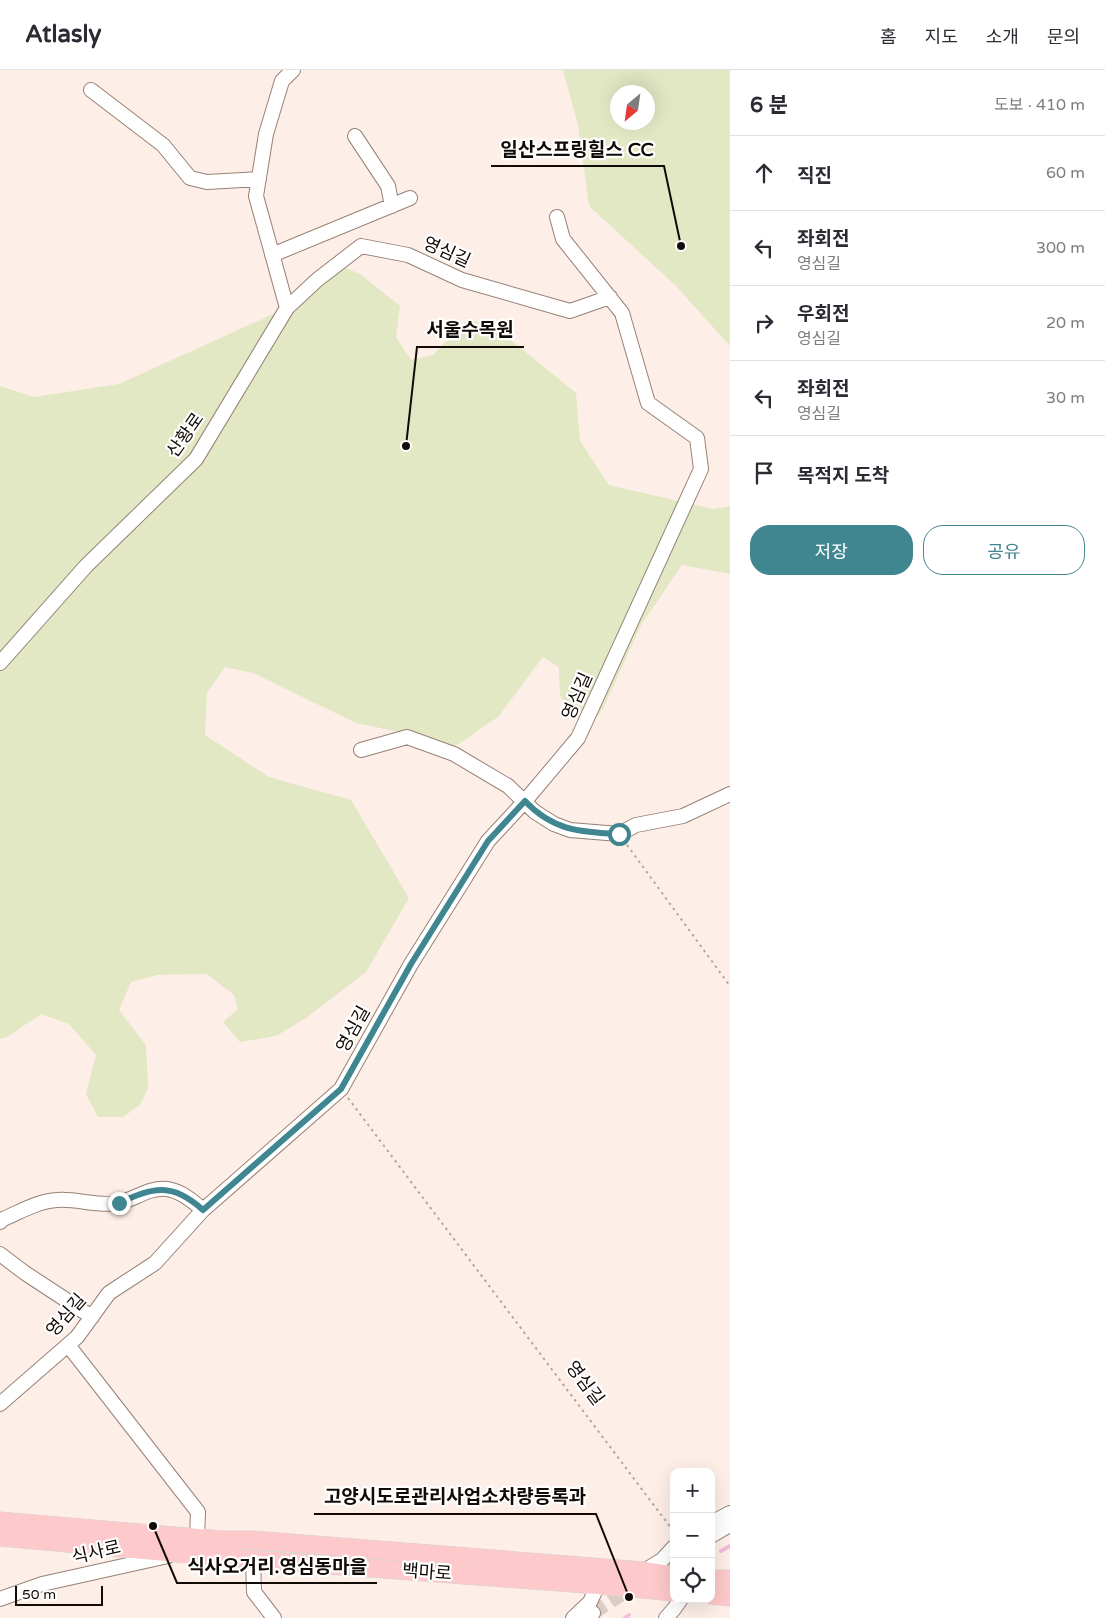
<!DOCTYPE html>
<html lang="ko">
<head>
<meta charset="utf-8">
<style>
	body { margin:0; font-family:"Varela Round","Noto Sans KR",sans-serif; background:#f2f2f3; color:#2b2b33 }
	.controls { position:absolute; right:15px; bottom:15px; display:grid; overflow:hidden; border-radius:10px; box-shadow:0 5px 20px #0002 }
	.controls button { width:45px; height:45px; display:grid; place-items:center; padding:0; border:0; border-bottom:1px solid #e1e1e2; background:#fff; color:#2b2b33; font:25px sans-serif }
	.compass { position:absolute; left:610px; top:15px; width:45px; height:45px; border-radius:50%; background:#fff; box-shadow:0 5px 20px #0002; rotate:209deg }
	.scale { position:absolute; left:15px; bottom:12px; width:88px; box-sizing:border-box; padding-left:5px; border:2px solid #110a06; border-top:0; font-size:14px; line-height:18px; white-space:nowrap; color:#110a06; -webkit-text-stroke:4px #fff; paint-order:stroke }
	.stop { position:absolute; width:15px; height:15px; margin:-11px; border:4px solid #408691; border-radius:50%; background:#fff }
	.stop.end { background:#408691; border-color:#fff; box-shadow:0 1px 5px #0008 }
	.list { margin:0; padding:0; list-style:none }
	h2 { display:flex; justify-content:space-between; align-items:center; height:65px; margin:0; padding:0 20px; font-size:21px }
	h2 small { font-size:16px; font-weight:400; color:#7c7c81 }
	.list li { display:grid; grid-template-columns:32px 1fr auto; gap:15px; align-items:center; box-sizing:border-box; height:75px; padding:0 20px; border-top:1px solid #e1e1e2 }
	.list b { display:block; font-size:19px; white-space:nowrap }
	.list p { margin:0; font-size:16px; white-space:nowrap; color:#7c7c81 }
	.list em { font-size:16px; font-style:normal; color:#7c7c81 }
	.actions { display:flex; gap:10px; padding:15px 20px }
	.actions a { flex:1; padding:11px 0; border:1px solid #408691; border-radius:20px; text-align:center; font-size:18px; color:#408691 }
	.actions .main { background:#408691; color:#fff }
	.icon { flex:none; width:28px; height:28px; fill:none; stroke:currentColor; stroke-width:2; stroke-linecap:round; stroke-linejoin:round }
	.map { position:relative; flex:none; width:730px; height:1548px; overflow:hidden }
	header { display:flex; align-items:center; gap:30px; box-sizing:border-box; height:70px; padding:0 25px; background:#fff; border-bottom:1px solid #e1e1e2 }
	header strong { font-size:24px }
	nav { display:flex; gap:28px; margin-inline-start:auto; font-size:18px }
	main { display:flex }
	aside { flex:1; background:#fff }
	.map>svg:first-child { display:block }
</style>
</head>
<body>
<header>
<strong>Atlasly</strong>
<nav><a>홈</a><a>지도</a><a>소개</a><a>문의</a></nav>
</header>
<main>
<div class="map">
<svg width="730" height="1548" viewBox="0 0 730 1548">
	<rect width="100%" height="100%" fill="#fdefe7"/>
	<path fill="#e2e7c4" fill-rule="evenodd" d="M 563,0 L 730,0 L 730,276 L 676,216 L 589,136 L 578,55 ZM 618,22 L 648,22 L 648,52 L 618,52 Z
		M 341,196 L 360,204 L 400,236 L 396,267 L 411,290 L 433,285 L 469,248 L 507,267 L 576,323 L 580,371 L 609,415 L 713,439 L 730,436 L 730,504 L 682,495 L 641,555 L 604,637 L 590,656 L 578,649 L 560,626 L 559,597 L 543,587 L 498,647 L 451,679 L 424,667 L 356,653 L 253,603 L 225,597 L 207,623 L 205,665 L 269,707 L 351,730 L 409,828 L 366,902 L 306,948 L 276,966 L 240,972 L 223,952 L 238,939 L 234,925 L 207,904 L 157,905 L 131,912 L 119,940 L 146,975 L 148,1018 L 140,1035 L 123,1047 L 98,1047 L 86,1024 L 96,985 L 69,954 L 41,944 L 7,967 L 0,969 L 0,316 L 34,327 L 119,314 L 304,230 Z"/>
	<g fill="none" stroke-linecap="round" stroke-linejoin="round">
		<path stroke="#f4bdd9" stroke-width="4" d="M 721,1481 L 730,1476
			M 625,1548 L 629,1545"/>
		<path stroke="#dacdc5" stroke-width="14" stroke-dasharray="14 7" stroke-linecap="butt" d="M 593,1543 L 674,1490"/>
		<defs>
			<path id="minor" d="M 91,20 L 163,75 L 190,108 L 207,112 L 259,109
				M 355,66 L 388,116 L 392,136
				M 272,185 L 410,128
				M 287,238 L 317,210 L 361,176 L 408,185 L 462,210 L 570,241 L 610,227
				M 0,593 L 86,496 L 196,389 L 287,238 L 256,126 L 266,64 L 282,11 L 293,0
				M 361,680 L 407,667 L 454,684 L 508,716 L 535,742 L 554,754 L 570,760 L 619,764 L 636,755 L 683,746 L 730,724
				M 0,1152 L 3,1149 C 20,1142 38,1131 57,1130 C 76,1128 98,1137 119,1133 C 135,1129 149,1117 167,1119 C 181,1121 193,1131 203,1140
				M 0,1184 L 25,1203 L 92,1247
				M 68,1275 L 198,1442 L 197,1467 L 189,1474
				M 0,1334 L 77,1267 L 109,1223 L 155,1193 L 203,1140 L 341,1019 L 411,894 L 488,771 L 525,731 L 578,668 L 701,399 L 697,368 L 648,333 L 622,243 L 563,169 L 557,147
				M 711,1453 L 730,1443
				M 711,1466 L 726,1457 L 730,1452
				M 253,1489 L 254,1522 L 274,1548
				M 644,1501 L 662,1490 L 674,1477
				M 0,1529 L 42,1514 L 168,1486
				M 573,1548 L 590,1532 L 598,1515
				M 587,1548 L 593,1543
				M 666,1548 L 674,1539 L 681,1529"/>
			<path id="major" d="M 0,1451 L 222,1470 L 253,1470 L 644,1501 L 674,1506
				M 0,1467 L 221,1487 L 598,1515 L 674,1522
				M 711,1509 L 730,1509
				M 711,1525 L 730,1527"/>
		</defs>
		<use href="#minor" stroke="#978175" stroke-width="16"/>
		<use href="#major" stroke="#d4d3d2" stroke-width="19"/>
		<path stroke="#b1a59f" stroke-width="2" stroke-dasharray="2.5 4" stroke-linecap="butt" d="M 627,775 L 730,916
			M 348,1028 L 674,1462"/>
		<use href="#minor" stroke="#fff" stroke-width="14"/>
		<use href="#major" stroke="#fdc9ca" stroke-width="18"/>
	</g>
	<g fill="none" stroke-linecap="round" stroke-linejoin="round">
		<path stroke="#408691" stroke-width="6" d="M 119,1133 C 154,1117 172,1112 203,1140 L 341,1019 L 411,894 L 488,771 L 525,731 C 553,761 581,762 619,764"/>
	</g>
	<g text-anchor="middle" stroke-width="4.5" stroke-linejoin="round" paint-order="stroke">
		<g font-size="18" fill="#110a06" stroke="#fff">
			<text transform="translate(447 182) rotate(24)" y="6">영심길</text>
			<text transform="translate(185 365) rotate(-55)" y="6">산황로</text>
			<text transform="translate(577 626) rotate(-66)" y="6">영심길</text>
			<text transform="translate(353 959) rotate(-61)" y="6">영심길</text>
			<text transform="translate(66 1245) rotate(-49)" y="6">영심길</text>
			<text transform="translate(585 1313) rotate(53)" y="6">영심길</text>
			<text transform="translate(96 1482) rotate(-13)" y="6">식사로</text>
			<text transform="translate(427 1502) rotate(4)" y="6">백마로</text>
		</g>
	</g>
	<path fill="none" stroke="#110a06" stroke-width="2" d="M681 176L664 96H491M406 376L417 277H524M629 1527L596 1444H314M153 1456L177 1513H377"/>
	<g fill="#110a06" stroke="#fff" stroke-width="2">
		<circle cx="681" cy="176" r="5"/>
		<circle cx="406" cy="376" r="5"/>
		<circle cx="629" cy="1527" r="5"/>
		<circle cx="153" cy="1456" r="5"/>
	</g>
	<g font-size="19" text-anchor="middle" font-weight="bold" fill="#110a06" stroke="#fff" stroke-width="4.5" stroke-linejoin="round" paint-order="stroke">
		<text x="577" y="86">일산스프링힐스 CC</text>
		<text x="470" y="266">서울수목원</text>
		<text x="455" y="1433">고양시도로관리사업소차량등록과</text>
		<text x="277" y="1503">식사오거리.영심동마을</text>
	</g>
</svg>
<div class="controls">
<button>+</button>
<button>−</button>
<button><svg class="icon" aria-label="locate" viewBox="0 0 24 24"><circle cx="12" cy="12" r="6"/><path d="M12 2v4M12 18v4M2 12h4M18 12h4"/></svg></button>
</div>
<svg class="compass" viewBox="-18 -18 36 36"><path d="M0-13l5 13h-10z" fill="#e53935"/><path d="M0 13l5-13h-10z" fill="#7c7c81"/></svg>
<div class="scale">50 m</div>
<div class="stop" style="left:619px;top:764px"></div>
<div class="stop end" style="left:119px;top:1133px"></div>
</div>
<aside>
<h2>6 분<small>도보 · 410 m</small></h2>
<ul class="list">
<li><svg class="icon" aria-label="ahead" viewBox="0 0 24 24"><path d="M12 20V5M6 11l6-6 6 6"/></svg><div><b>직진</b></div><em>60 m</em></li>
<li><svg class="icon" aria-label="left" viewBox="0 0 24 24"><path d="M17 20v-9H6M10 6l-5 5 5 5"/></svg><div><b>좌회전</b><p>영심길</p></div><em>300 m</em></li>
<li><svg class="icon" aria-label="right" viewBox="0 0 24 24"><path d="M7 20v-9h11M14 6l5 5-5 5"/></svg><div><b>우회전</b><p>영심길</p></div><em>20 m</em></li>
<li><svg class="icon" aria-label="left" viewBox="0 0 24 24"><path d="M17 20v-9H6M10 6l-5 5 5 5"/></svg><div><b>좌회전</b><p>영심길</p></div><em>30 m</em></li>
<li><svg class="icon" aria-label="arrive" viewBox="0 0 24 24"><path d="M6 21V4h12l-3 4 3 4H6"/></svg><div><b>목적지 도착</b></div></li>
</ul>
<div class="actions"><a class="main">저장</a><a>공유</a></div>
</aside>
</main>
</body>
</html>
